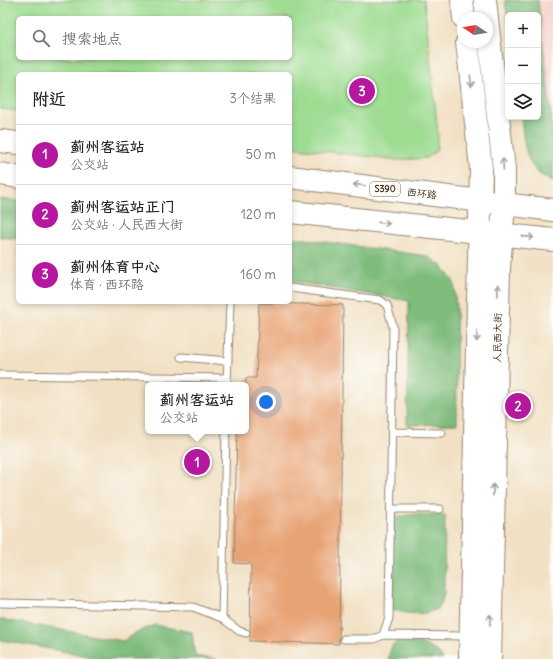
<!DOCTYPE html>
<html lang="zh">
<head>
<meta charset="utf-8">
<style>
	body { margin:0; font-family:Delius,"LXGW WenKai TC",sans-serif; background:#f2f2f2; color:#222 }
	.controls { position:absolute; right:12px; top:12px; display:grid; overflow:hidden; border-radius:6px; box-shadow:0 2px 6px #0003 }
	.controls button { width:36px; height:36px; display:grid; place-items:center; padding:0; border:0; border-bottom:1px solid #e0e0e0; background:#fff; color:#222; font:20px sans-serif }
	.compass { position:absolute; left:457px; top:12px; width:36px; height:36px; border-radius:50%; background:#fff; box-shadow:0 2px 6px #0003; rotate:282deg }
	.you { position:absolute; left:266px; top:402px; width:14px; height:14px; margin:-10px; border:3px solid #fff; border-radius:50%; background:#1a73e8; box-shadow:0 0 0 6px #1a73e833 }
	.badge { display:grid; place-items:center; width:26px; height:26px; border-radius:50%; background:#b5179e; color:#fff; font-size:13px; font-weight:700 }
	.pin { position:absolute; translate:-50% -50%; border:2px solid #fff; box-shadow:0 1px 4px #0006 }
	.popup { position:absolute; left:145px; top:382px; width:104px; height:52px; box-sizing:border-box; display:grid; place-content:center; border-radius:6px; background:#fff; filter:drop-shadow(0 1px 3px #0005); font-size:13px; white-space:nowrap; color:#767676 }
	.popup b { font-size:15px; color:#222 }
	.popup::after { content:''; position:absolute; left:50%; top:100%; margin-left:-8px; border:8px solid transparent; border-top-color:#fff }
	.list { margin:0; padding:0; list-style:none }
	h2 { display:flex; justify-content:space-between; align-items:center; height:52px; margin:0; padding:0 16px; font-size:17px }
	h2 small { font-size:13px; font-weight:400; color:#767676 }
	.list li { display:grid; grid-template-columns:26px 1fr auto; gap:12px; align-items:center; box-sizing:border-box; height:60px; padding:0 16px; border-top:1px solid #e0e0e0 }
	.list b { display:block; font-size:15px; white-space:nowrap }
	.list p { margin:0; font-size:13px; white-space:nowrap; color:#767676 }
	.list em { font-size:13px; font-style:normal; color:#767676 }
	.icon { flex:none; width:22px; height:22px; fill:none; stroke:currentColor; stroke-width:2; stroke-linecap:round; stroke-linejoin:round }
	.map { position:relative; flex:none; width:553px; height:659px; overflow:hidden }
	.search { position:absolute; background:#fff; box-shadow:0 2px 6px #0003; left:16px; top:16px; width:276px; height:44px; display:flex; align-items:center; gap:10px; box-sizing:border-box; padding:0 14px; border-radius:6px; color:#767676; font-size:15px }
	.panel { position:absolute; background:#fff; box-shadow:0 2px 6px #0003; left:16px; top:72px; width:276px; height:232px; border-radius:6px }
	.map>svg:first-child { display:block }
</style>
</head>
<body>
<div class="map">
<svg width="553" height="659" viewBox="0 0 553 659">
	<rect width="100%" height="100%" fill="#fdfcf7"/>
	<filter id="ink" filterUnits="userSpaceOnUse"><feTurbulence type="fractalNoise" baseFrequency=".025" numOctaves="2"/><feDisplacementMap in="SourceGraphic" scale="8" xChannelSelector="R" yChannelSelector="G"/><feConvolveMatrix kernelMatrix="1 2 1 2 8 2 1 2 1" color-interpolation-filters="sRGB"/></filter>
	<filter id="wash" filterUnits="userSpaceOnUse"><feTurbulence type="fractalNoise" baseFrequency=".012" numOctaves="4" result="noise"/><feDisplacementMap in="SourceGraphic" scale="16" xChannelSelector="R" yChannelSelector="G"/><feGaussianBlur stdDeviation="0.9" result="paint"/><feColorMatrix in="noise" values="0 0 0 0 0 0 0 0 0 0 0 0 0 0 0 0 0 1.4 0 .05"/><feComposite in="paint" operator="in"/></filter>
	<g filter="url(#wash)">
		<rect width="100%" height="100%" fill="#f1e0c3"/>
		<path fill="#f7d0cb" d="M 538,0 L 553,0 L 553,133 L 552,132 Z"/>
		<path fill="#9ddc91" stroke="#6c8358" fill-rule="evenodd" d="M 0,0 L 424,0 L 438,134 L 437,150 L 427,158 L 398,160 L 290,147 L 290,74 L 18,74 L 18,111 L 0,109 ZM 18,18 L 290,18 L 290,58 L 18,58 Z"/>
		<path fill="#7ebc7b" stroke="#5c734c" d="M 505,0 L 538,0 L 553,133 L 553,181 C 524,172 524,142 521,117 L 538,117 L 538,15 L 508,15 L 508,22 Z
			M 0,199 L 18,201 L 18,239 L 0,237 Z
			M 290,237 L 427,256 L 441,265 L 454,282 L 456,308 L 457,424 L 407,425 L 409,301 L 290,281 Z
			M 417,514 L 445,515 L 444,593 C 442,598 442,605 438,608 C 427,617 403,613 391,610 L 393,517 Z
			M 0,619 L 123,641 L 137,632 L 155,625 L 192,632 L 195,656 L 216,659 L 105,659 L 0,640 Z
			M 414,639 L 439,653 L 443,659 L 388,659 L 392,646 L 399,640 Z"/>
		<g id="blocks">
			<path fill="#e8a375" d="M 259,303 L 343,305 L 339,644 L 250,641 L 251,564 L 234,563 L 237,431 L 246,431 L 246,378 L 256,378 Z"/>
		</g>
	</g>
	<g filter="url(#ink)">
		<use href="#blocks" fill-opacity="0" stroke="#968570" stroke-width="1"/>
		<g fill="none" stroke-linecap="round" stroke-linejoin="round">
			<defs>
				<path id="service" d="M 290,288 L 380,300 L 387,305 L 393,327 L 389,618 L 383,635
					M 181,357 L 228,361
					M 0,375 L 227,378
					M 227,385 L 230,302
					M 392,432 L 442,433
					M 391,509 L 440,509
					M 0,603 L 193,607 L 222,618 L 239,631 L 246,633
					M 222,618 L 226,431
					M 344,639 L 374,639 L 383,635 L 467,636"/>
				<path id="primary" d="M 462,0 L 464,18
					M 485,0 L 487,18
					M 487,19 L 504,169 L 504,203 L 499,269 L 490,659
					M 467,42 L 481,168 L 470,659"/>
				<path id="trunk" d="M 0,141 L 18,143
					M 0,174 L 18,177
					M 290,177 L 553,210
					M 290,212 L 553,240"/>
			</defs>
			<use href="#service" stroke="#968570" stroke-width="9"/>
			<use href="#primary" stroke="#968570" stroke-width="24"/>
			<use href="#trunk" stroke="#968570" stroke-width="24"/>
			<use href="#service" stroke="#fff" stroke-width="7"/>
			<use href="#primary" stroke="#fff" stroke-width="22"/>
			<use href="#trunk" stroke="#fff" stroke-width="22"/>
		</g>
		<defs><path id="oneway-shaft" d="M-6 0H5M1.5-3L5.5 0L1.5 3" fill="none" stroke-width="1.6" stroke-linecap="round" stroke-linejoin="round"/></defs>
		<g stroke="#a79f9a">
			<use href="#oneway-shaft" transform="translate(471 81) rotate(83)"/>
			<use href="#oneway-shaft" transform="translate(503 164) rotate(-95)"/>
			<use href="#oneway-shaft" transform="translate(359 185) rotate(-173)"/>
			<use href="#oneway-shaft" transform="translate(384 223) rotate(6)"/>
			<use href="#oneway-shaft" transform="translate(528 237) rotate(6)"/>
			<use href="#oneway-shaft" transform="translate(498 290) rotate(-89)"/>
			<use href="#oneway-shaft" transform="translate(477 336) rotate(91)"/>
			<use href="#oneway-shaft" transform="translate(493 490) rotate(-89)"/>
			<use href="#oneway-shaft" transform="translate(490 620) rotate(-89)"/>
		</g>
	</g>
	<g text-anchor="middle" stroke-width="4" stroke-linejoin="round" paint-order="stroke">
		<rect fill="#fdfcf7" stroke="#75695f" stroke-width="1" x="370" y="182" width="30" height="14" rx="3"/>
		<g font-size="9" font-weight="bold" fill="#3b2a1e">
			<text x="385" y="192">S390</text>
		</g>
		<g font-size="10" fill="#3b2a1e" stroke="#fdfcf7">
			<text transform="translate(422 193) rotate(7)" y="4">西环路</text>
			<text transform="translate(497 338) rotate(-89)" y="4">人民西大街</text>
		</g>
	</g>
</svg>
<div class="controls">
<button>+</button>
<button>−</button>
<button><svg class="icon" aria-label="layers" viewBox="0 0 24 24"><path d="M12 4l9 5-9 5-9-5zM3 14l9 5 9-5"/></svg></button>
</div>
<svg class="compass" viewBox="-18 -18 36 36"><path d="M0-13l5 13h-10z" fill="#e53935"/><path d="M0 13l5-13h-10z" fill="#767676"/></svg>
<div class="you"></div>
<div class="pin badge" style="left:197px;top:462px">1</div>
<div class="popup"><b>蓟州客运站</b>公交站</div>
<div class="pin badge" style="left:518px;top:406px">2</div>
<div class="pin badge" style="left:362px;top:91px">3</div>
<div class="search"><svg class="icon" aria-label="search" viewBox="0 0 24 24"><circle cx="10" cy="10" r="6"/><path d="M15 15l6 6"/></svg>搜索地点</div>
<section class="panel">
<h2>附近<small>3个结果</small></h2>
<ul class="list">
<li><span class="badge">1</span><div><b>蓟州客运站</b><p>公交站</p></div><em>50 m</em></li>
<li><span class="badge">2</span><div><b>蓟州客运站正门</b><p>公交站 · 人民西大街</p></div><em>120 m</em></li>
<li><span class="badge">3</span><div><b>蓟州体育中心</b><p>体育 · 西环路</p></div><em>160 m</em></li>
</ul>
</section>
</div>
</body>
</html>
